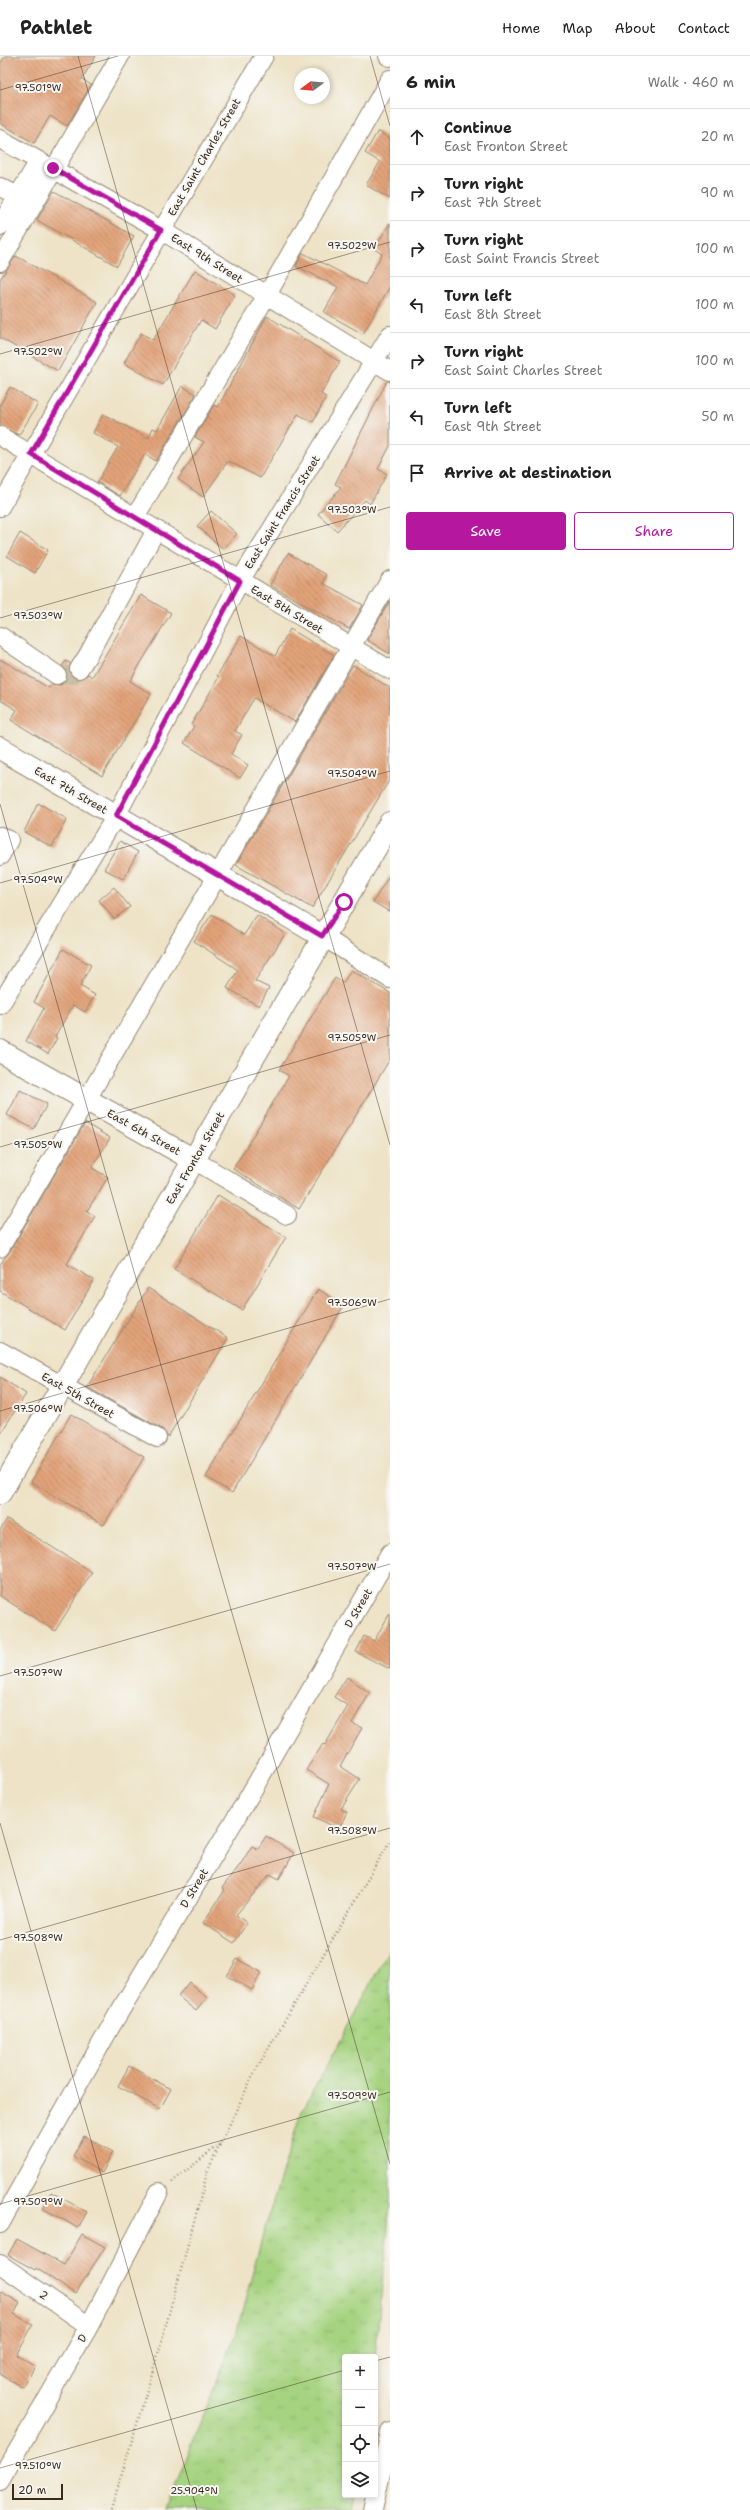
<!DOCTYPE html>
<html lang="en">
<head>
<meta charset="utf-8">
<style>
	body { margin:0; font-family:"Shantell Sans",sans-serif; background:#f2f2f2; color:#222 }
	.controls { position:absolute; right:12px; bottom:12px; display:grid; overflow:hidden; border-radius:4px; box-shadow:0 2px 6px #0003 }
	.controls button { width:36px; height:36px; display:grid; place-items:center; padding:0; border:0; border-bottom:1px solid #e0e0e0; background:#fff; color:#222; font:20px sans-serif }
	.compass { position:absolute; left:294px; top:12px; width:36px; height:36px; border-radius:50%; background:#fff; box-shadow:0 2px 6px #0003; rotate:254deg }
	.scale { position:absolute; left:12px; bottom:10px; width:51px; box-sizing:border-box; padding-left:4px; border:2px solid #3b2a1e; border-top:0; font-size:11px; line-height:14px; white-space:nowrap; color:#3b2a1e; -webkit-text-stroke:3px #f6f6f2; paint-order:stroke }
	.stop { position:absolute; width:12px; height:12px; margin:-9px; border:3px solid #b5179e; border-radius:50%; background:#fff }
	.stop.end { background:#b5179e; border-color:#fff; box-shadow:0 1px 4px #0008 }
	.list { margin:0; padding:0; list-style:none }
	h2 { display:flex; justify-content:space-between; align-items:center; height:52px; margin:0; padding:0 16px; font-size:17px }
	h2 small { font-size:13px; font-weight:400; color:#767676 }
	.list li { display:grid; grid-template-columns:26px 1fr auto; gap:12px; align-items:center; box-sizing:border-box; height:56px; padding:0 16px; border-top:1px solid #e0e0e0 }
	.list b { display:block; font-size:15px; white-space:nowrap }
	.list p { margin:0; font-size:13px; white-space:nowrap; color:#767676 }
	.list em { font-size:13px; font-style:normal; color:#767676 }
	.actions { display:flex; gap:8px; padding:12px 16px }
	.actions a { flex:1; padding:9px 0; border:1px solid #b5179e; border-radius:4px; text-align:center; font-size:14px; color:#b5179e }
	.actions .main { background:#b5179e; color:#fff }
	.icon { flex:none; width:22px; height:22px; fill:none; stroke:currentColor; stroke-width:2; stroke-linecap:round; stroke-linejoin:round }
	.map { position:relative; flex:none; width:390px; height:2454px; overflow:hidden }
	header { display:flex; align-items:center; gap:24px; box-sizing:border-box; height:56px; padding:0 20px; background:#fff; border-bottom:1px solid #e0e0e0 }
	header strong { font-size:19px }
	nav { display:flex; gap:22px; margin-inline-start:auto; font-size:14px }
	main { display:flex }
	aside { flex:1; background:#fff }
	.map>svg:first-child { display:block }
</style>
</head>
<body>
<header>
<strong>Pathlet</strong>
<nav><a>Home</a><a>Map</a><a>About</a><a>Contact</a></nav>
</header>
<main>
<div class="map">
<svg width="390" height="2454" viewBox="0 0 390 2454">
	<defs>
		<pattern id="grass-tufts" width="24" height="20" patternUnits="userSpaceOnUse"><rect width="24" height="20" fill="#a6d380"/><path d="M3 7l-1-3M5 7V3M7 7l1-3M15 17l-1-3M17 17v-4M19 17l1-3" fill="none" stroke="#90b56e"/></pattern>
		<pattern id="building-back-hatch" width="6" height="6" patternUnits="userSpaceOnUse"><rect width="6" height="6" fill="#e2a379"/><path d="M-1 5l2 2M0 0l6 6M5-1l2 2" fill="none" stroke="#b88563"/></pattern>
	</defs>
	<rect width="100%" height="100%" fill="#f6f6f2"/>
	<filter id="ink" filterUnits="userSpaceOnUse"><feTurbulence type="fractalNoise" baseFrequency=".025" numOctaves="2"/><feDisplacementMap in="SourceGraphic" scale="8" xChannelSelector="R" yChannelSelector="G"/><feConvolveMatrix kernelMatrix="1 2 1 2 8 2 1 2 1" color-interpolation-filters="sRGB"/></filter>
	<filter id="wash" filterUnits="userSpaceOnUse"><feTurbulence type="fractalNoise" baseFrequency=".012" numOctaves="4" result="noise"/><feDisplacementMap in="SourceGraphic" scale="16" xChannelSelector="R" yChannelSelector="G"/><feGaussianBlur stdDeviation="0.9" result="paint"/><feColorMatrix in="noise" values="0 0 0 0 0 0 0 0 0 0 0 0 0 0 0 0 0 1.4 0 .05"/><feComposite in="paint" operator="in"/></filter>
	<g filter="url(#wash)">
		<rect width="100%" height="100%" fill="#eee3c7"/>
		<path fill="url(#grass-tufts)" stroke="#707e4f" d="M 390,1892 L 390,2151 L 375,2301 L 345,2301 L 345,2439 L 352,2439 L 349,2454 L 166,2454 L 237,2274 L 266,2168 L 301,2057 Z"/>
		<g id="blocks">
			<path fill="url(#building-back-hatch)" d="M 5,0 L 96,0 L 82,23 L 91,29 L 67,70 L 50,60 L 34,87 L 0,67 L 0,8 Z
				M 378,75 L 390,83 L 390,143 L 366,129 L 380,106 L 365,97 Z
				M 54,135 L 134,180 L 117,210 L 37,164 Z
				M 390,167 L 390,230 L 363,278 L 324,256 L 338,231 L 296,210 L 303,197 L 365,229 L 382,198 L 374,193 Z
				M 16,200 L 97,246 L 58,315 L 0,282 L 0,223 Z
				M 195,214 L 235,239 L 215,273 L 201,264 L 163,329 L 124,307 L 141,277 L 153,284 Z
				M 267,260 L 340,306 L 321,338 L 326,341 L 313,366 L 298,358 L 260,422 L 228,405 L 203,441 L 178,423 L 204,386 L 195,381 L 214,349 L 218,351 Z
				M 387,325 L 390,325 L 390,390 L 378,413 L 387,418 L 370,448 L 365,444 L 337,475 L 318,458 L 341,431 L 335,428 Z
				M 182,330 L 196,338 L 156,405 L 145,398 L 120,440 L 97,426 L 118,391 L 93,377 L 103,358 L 148,382 L 153,372 L 157,374 Z
				M 10,331 L 38,348 L 19,379 L 0,370 L 0,349 Z
				M 211,455 L 237,478 L 223,493 L 197,470 Z
				M 20,477 L 48,494 L 35,517 L 7,500 Z
				M 288,497 L 327,519 L 323,527 L 363,549 L 349,573 L 270,529 Z
				M 141,539 L 171,557 L 130,625 L 151,638 L 102,720 L 11,664 L 17,654 L 0,644 L 0,603 L 49,632 L 52,628 L 61,629 L 66,625 L 67,615 L 62,610 L 66,605 L 70,607 L 70,617 L 74,622 L 83,622 L 88,618 L 92,621 Z
				M 390,545 L 390,598 L 367,584 Z
				M 290,573 L 334,599 L 295,666 L 254,642 L 235,675 L 242,679 L 231,698 L 248,709 L 240,722 L 184,687 L 194,670 L 191,669 L 219,621 L 217,620 L 241,580 L 275,600 Z
				M 353,609 L 390,632 L 390,723 L 312,852 L 236,809 Z
				M 38,747 L 67,763 L 52,791 L 24,776 Z
				M 120,785 L 138,796 L 123,823 L 104,813 Z
				M 390,818 L 390,856 L 373,846 Z
				M 114,831 L 130,851 L 114,863 L 99,844 Z
				M 212,858 L 244,879 L 257,859 L 285,878 L 255,925 L 269,932 L 259,950 L 227,932 L 238,914 L 194,885 Z
				M 63,893 L 91,909 L 80,930 L 95,939 L 85,956 L 73,949 L 55,981 L 57,982 L 48,998 L 26,985 L 44,952 L 34,946 Z
				M 351,914 L 390,937 L 390,1003 L 299,1153 L 233,1113 L 289,1020 L 279,1014 L 335,922 L 343,927 Z
				M 20,1034 L 47,1048 L 34,1073 L 7,1059 Z
				M 85,1067 L 110,1082 L 92,1112 L 108,1121 L 87,1155 L 95,1160 L 67,1208 L 94,1224 L 65,1274 L 0,1235 L 0,1208 L 9,1197 Z
				M 218,1139 L 286,1181 L 242,1254 L 174,1213 Z
				M 148,1232 L 228,1282 L 168,1381 L 162,1373 L 87,1331 Z
				M 318,1233 L 344,1249 L 232,1437 L 206,1421 Z
				M 0,1321 L 26,1338 L 0,1378 Z
				M 71,1358 L 144,1401 L 104,1469 L 31,1426 Z
				M 7,1463 L 92,1516 L 55,1575 L 0,1540 L 0,1474 Z
				M 390,1557 L 390,1613 L 356,1596 L 364,1580 L 374,1585 Z
				M 347,1621 L 370,1637 L 352,1667 L 362,1672 L 340,1710 L 360,1723 L 341,1753 L 347,1756 L 339,1773 L 314,1761 L 329,1728 L 306,1714 L 323,1688 L 325,1689 L 348,1650 L 334,1641 Z
				M 266,1780 L 294,1797 L 279,1823 L 270,1818 L 236,1859 L 247,1867 L 234,1887 L 203,1867 L 225,1834 L 222,1832 L 240,1809 L 252,1790 L 258,1793 Z
				M 237,1903 L 261,1916 L 252,1934 L 227,1920 Z
				M 189,1926 L 207,1942 L 196,1955 L 178,1940 Z
				M 129,2010 L 171,2033 L 160,2053 L 118,2030 Z
				M 84,2080 L 113,2096 L 102,2117 L 73,2100 Z
				M 51,2136 L 87,2156 L 78,2172 L 42,2152 Z
				M 82,2178 L 105,2191 L 75,2238 L 36,2212 L 35,2214 L 8,2199 L 17,2183 L 64,2209 Z
				M 0,2235 L 20,2247 L 14,2258 L 33,2269 L 16,2299 L 35,2310 L 23,2332 L 0,2318 Z"/>
		</g>
	</g>
	<g filter="url(#ink)">
		<use href="#blocks" fill-opacity="0" stroke="#948672" stroke-width="1"/>
		<g fill="none" stroke-linecap="round" stroke-linejoin="round">
			<path stroke="#cabea5" stroke-width="18" stroke-dasharray="18 9" stroke-linecap="butt" d="M 57,619 L 72,619 L 79,613"/>
			<defs>
				<path id="minor" d="M 388,0 L 390,1
					M 0,83 L 161,174 L 390,315
					M 0,131 L 18,140
					M 0,170 L 39,105
					M 0,206 L 120,0
					M 0,380 L 390,614
					M 0,451 L 264,0
					M 135,461 L 267,239 L 390,23
					M 0,580 L 57,619
					M 79,613 L 88,599 L 156,474
					M 0,780 L 9,784 L 0,800
					M 322,880 L 390,923
					M 0,949 L 116,760 L 240,525 L 390,279
					M 194,1104 L 287,1159
					M 0,1192 L 390,524
					M 0,1295 L 157,1382
					M 0,2168 L 111,1970 L 248,1742 L 390,1497
					M 0,2208 L 89,2270
					M 0,2425 L 89,2270 L 159,2136
					M 373,2454 L 390,2376"/>
				<path id="major" d="M 0,692 L 322,880
					M 0,995 L 194,1104
					M 0,1437 L 390,767"/>
			</defs>
			<use href="#minor" stroke="#948672" stroke-width="20"/>
			<use href="#major" stroke="#948672" stroke-width="24"/>
			<path stroke="#948672" stroke-width="2.5" stroke-dasharray="1 3" stroke-linecap="butt" d="M 172,2126 L 220,2088
				M 111,2454 L 160,2291 L 208,2114 L 253,2019 L 390,1785"/>
			<use href="#minor" stroke="#fff" stroke-width="18"/>
			<use href="#major" stroke="#fff" stroke-width="22"/>
		</g>
	</g>
	<g fill="none" stroke-linecap="round" stroke-linejoin="round" filter="url(#ink)">
		<path stroke="#b5179e" stroke-width="5" d="M 53,112 L 161,174 L 31,398 L 240,525 L 116,760 L 322,880 L 344,846"/>
	</g>
	<path fill="none" stroke="#3b2a1e" stroke-width="1" stroke-opacity="0.45" d="M 78,0 L 390,1089M 370,0 L 390,70M 0,34 L 118,0M 0,298 L 390,186M 0,562 L 390,451M 0,748 L 390,2108M 0,827 L 390,715M 0,1091 L 390,979M 0,1355 L 390,1243M 0,1620 L 390,1508M 0,1767 L 197,2454M 0,1884 L 390,1772M 0,2148 L 390,2036M 375,2305 L 390,2301M 0,2412 L 345,2314"/>
	<g text-anchor="middle" stroke-width="4" stroke-linejoin="round" paint-order="stroke">
		<g font-size="11" fill="#3b2a1e" stroke="#f6f6f2">
			<text transform="translate(204 101) rotate(-60)" y="4">East Saint Charles Street</text>
			<text transform="translate(207 202) rotate(32)" y="4">East 9th Street</text>
			<text transform="translate(282 456) rotate(-58)" y="4">East Saint Francis Street</text>
			<text transform="translate(287 553) rotate(31)" y="4">East 8th Street</text>
			<text transform="translate(71 734) rotate(30)" y="4">East 7th Street</text>
			<text transform="translate(144 1076) rotate(29)" y="4">East 6th Street</text>
			<text transform="translate(195 1102) rotate(-60)" y="4">East Fronton Street</text>
			<text transform="translate(78 1339) rotate(29)" y="4">East 5th Street</text>
			<text transform="translate(358 1552) rotate(-60)" y="4">D Street</text>
			<text transform="translate(194 1832) rotate(-59)" y="4">D Street</text>
			<text transform="translate(44 2239) rotate(35)" y="4">2</text>
			<text transform="translate(82 2282) rotate(-60)" y="4">D</text>
		</g>
	</g>
	<g font-size="10" text-anchor="middle" fill="#3b2a1e" stroke="#f6f6f2" stroke-width="4" stroke-linejoin="round" paint-order="stroke">
		<text x="38" y="35">97.501°W</text>
		<text x="352" y="193">97.502°W</text>
		<text x="38" y="299">97.502°W</text>
		<text x="352" y="457">97.503°W</text>
		<text x="38" y="563">97.503°W</text>
		<text x="352" y="721">97.504°W</text>
		<text x="38" y="827">97.504°W</text>
		<text x="352" y="985">97.505°W</text>
		<text x="38" y="1092">97.505°W</text>
		<text x="352" y="1250">97.506°W</text>
		<text x="38" y="1356">97.506°W</text>
		<text x="352" y="1514">97.507°W</text>
		<text x="38" y="1620">97.507°W</text>
		<text x="352" y="1778">97.508°W</text>
		<text x="38" y="1885">97.508°W</text>
		<text x="352" y="2043">97.509°W</text>
		<text x="38" y="2149">97.509°W</text>
		<text x="38" y="2413">97.510°W</text>
		<text x="194" y="2438">25.904°N</text>
	</g>
</svg>
<div class="controls">
<button>+</button>
<button>−</button>
<button><svg class="icon" aria-label="locate" viewBox="0 0 24 24"><circle cx="12" cy="12" r="6"/><path d="M12 2v4M12 18v4M2 12h4M18 12h4"/></svg></button>
<button><svg class="icon" aria-label="layers" viewBox="0 0 24 24"><path d="M12 4l9 5-9 5-9-5zM3 14l9 5 9-5"/></svg></button>
</div>
<svg class="compass" viewBox="-18 -18 36 36"><path d="M0-13l5 13h-10z" fill="#e53935"/><path d="M0 13l5-13h-10z" fill="#767676"/></svg>
<div class="scale">20 m</div>
<div class="stop" style="left:344px;top:846px"></div>
<div class="stop end" style="left:53px;top:112px"></div>
</div>
<aside>
<h2>6 min<small>Walk · 460 m</small></h2>
<ul class="list">
<li><svg class="icon" aria-label="ahead" viewBox="0 0 24 24"><path d="M12 20V5M6 11l6-6 6 6"/></svg><div><b>Continue</b><p>East Fronton Street</p></div><em>20 m</em></li>
<li><svg class="icon" aria-label="right" viewBox="0 0 24 24"><path d="M7 20v-9h11M14 6l5 5-5 5"/></svg><div><b>Turn right</b><p>East 7th Street</p></div><em>90 m</em></li>
<li><svg class="icon" aria-label="right" viewBox="0 0 24 24"><path d="M7 20v-9h11M14 6l5 5-5 5"/></svg><div><b>Turn right</b><p>East Saint Francis Street</p></div><em>100 m</em></li>
<li><svg class="icon" aria-label="left" viewBox="0 0 24 24"><path d="M17 20v-9H6M10 6l-5 5 5 5"/></svg><div><b>Turn left</b><p>East 8th Street</p></div><em>100 m</em></li>
<li><svg class="icon" aria-label="right" viewBox="0 0 24 24"><path d="M7 20v-9h11M14 6l5 5-5 5"/></svg><div><b>Turn right</b><p>East Saint Charles Street</p></div><em>100 m</em></li>
<li><svg class="icon" aria-label="left" viewBox="0 0 24 24"><path d="M17 20v-9H6M10 6l-5 5 5 5"/></svg><div><b>Turn left</b><p>East 9th Street</p></div><em>50 m</em></li>
<li><svg class="icon" aria-label="arrive" viewBox="0 0 24 24"><path d="M6 21V4h12l-3 4 3 4H6"/></svg><div><b>Arrive at destination</b></div></li>
</ul>
<div class="actions"><a class="main">Save</a><a>Share</a></div>
</aside>
</main>
</body>
</html>
